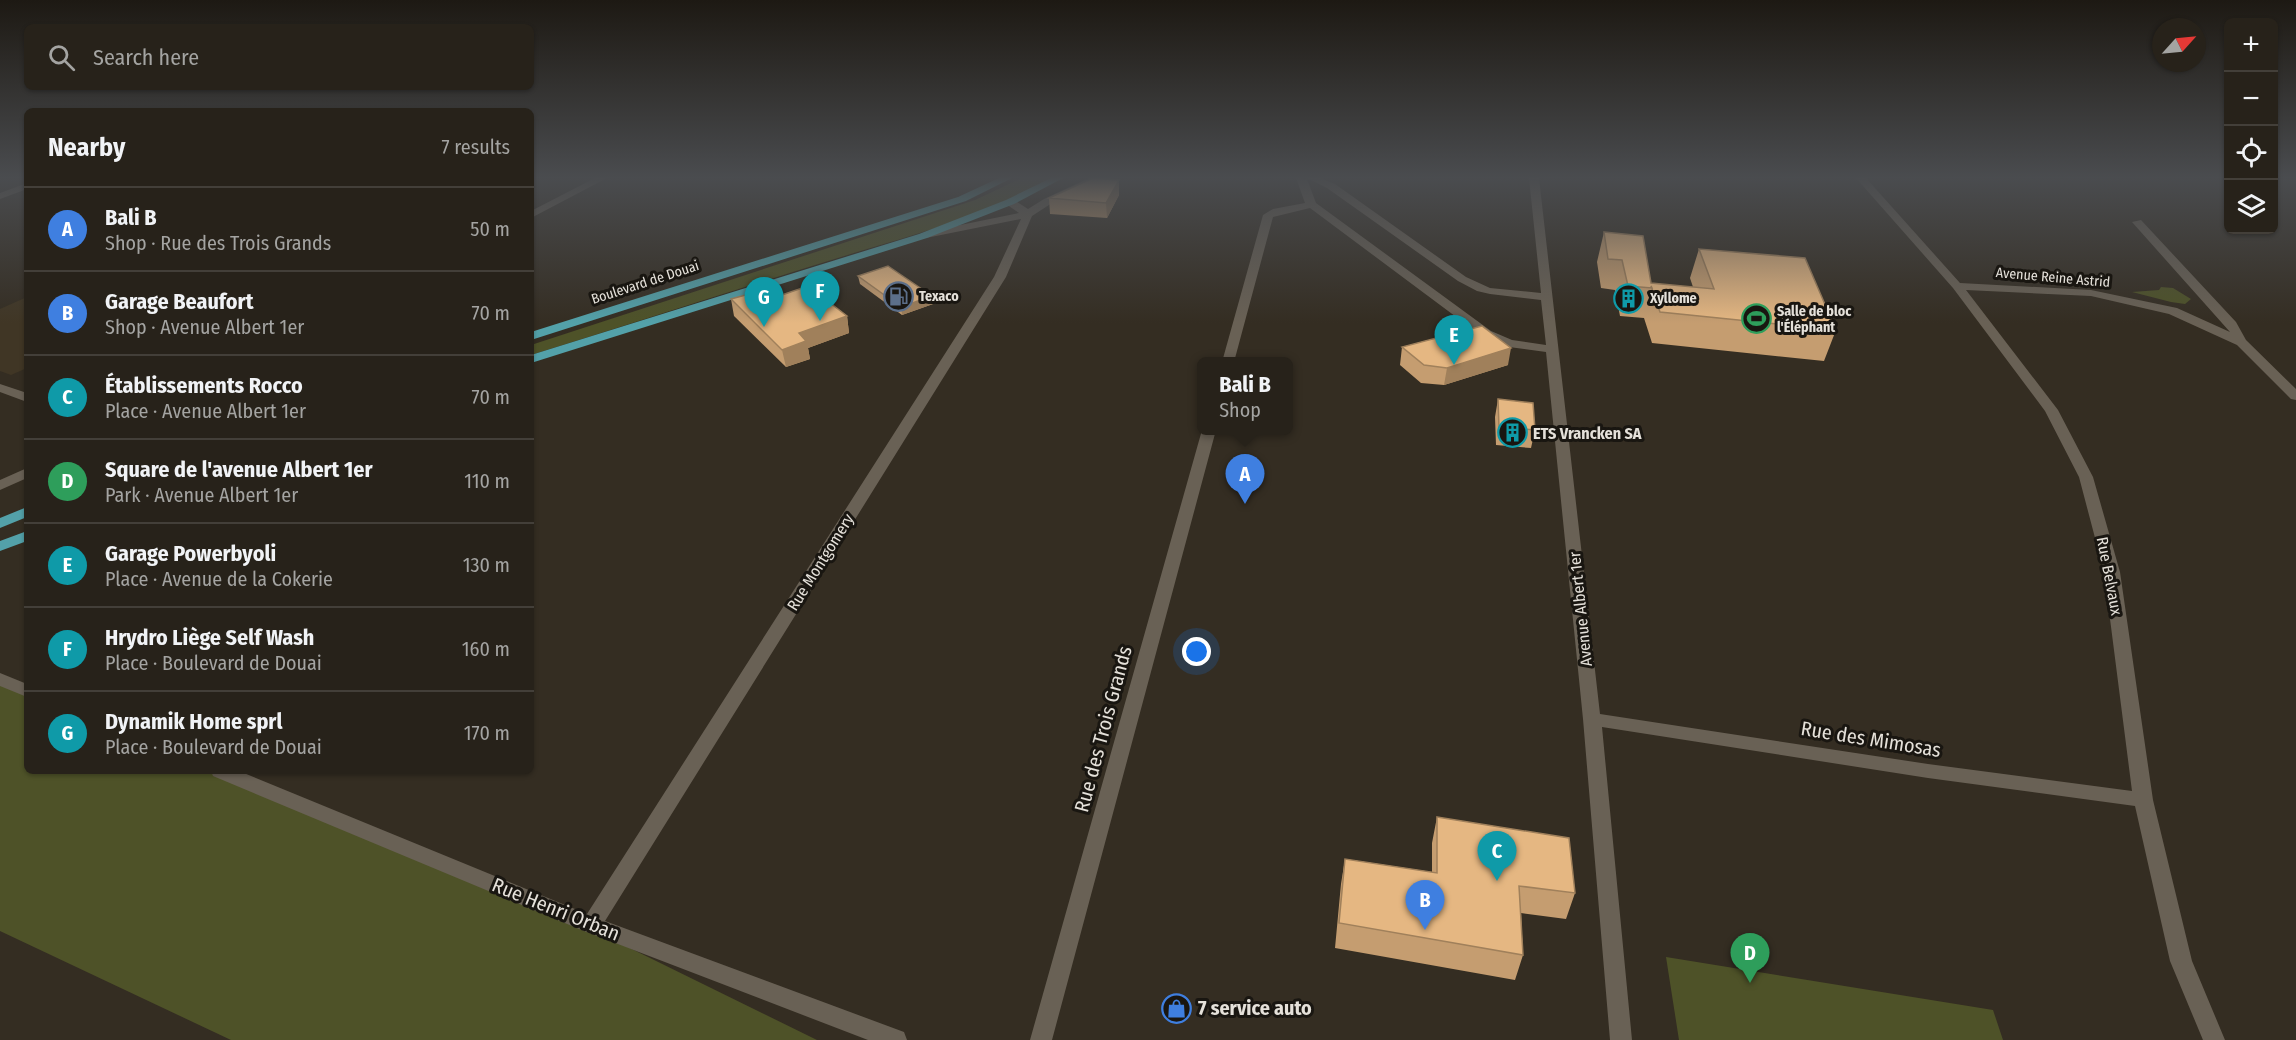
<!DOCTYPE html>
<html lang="en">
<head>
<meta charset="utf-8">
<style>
	body { margin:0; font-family:"Fira Sans Condensed",sans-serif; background:#2f2a23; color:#f1f3f6 }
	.controls { position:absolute; right:18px; top:18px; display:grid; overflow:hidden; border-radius:9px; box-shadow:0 2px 4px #0004 }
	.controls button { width:54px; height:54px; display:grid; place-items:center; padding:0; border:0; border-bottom:2px solid #433f39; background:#27221a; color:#f1f3f6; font:30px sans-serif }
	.compass { position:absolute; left:2152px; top:18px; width:54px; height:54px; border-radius:50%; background:#27221a; box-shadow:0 2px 4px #0004; rotate:63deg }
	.you { position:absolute; left:1197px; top:652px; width:21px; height:21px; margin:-15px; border:4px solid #fff; border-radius:50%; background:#1a73e8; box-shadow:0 0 0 9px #1a73e833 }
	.badge { display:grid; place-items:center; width:39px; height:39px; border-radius:50%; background:#1a73e8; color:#fff; font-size:20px; font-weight:700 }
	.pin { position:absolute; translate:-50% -50px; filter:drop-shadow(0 2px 3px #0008) }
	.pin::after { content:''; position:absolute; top:32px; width:21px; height:18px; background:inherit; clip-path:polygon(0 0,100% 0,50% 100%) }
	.popup { position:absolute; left:1197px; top:357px; width:96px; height:78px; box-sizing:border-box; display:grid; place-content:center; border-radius:9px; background:#27221a; filter:drop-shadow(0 2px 4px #0005); font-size:20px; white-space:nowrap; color:#a4a4a2 }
	.popup b { font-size:22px; color:#f1f3f6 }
	.popup::after { content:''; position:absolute; left:50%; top:100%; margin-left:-12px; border:12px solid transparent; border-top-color:#27221a }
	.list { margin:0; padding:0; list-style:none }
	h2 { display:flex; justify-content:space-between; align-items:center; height:78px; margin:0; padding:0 24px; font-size:26px }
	h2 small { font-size:20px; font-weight:400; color:#a4a4a2 }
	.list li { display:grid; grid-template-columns:39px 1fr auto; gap:18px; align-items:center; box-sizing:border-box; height:84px; padding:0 24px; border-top:2px solid #433f39 }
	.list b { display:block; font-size:22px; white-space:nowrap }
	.list p { margin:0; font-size:20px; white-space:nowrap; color:#a4a4a2 }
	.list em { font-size:20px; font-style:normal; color:#a4a4a2 }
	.icon { flex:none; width:33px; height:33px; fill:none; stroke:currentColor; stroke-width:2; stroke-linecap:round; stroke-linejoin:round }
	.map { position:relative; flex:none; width:2296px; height:1040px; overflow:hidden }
	.search { position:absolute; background:#27221a; box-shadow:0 2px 4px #0004; left:24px; top:24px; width:510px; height:66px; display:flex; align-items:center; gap:15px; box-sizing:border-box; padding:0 21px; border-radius:9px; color:#a4a4a2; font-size:22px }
	.panel { position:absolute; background:#27221a; box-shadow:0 2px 4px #0004; left:24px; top:108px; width:510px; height:666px; border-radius:9px }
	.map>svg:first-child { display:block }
</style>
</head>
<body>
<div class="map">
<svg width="2296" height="1040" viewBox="0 0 2296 1040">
	<rect width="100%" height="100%" fill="#342d22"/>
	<path fill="#403625" d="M 27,297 L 27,368 L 11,375 L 0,371 L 0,309 Z"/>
	<path fill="#4e5228" d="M 1022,178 L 1050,178 C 989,216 909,236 841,257 C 737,289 634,323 531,355 L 531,345 L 975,200 Z
		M 2161,287 L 2173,288 L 2191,299 L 2185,304 L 2171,302 L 2132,292 L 2159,290 Z
		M 0,683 L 27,694 L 27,771 L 212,771 L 589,928 L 817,1040 L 231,1040 L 0,931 Z
		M 1666,957 L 1993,1010 L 2003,1040 L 1679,1040 Z"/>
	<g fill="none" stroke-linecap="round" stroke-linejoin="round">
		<path fill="#696155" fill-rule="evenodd" d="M 595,178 L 607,178 L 531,218 L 531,211 Z
			M 1089,178 L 1102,178 L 1052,203 L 1032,216 L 1006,277 L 605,921 L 904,1032 L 907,1040 L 868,1040 L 584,931 L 213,776 L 211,771 L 239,771 L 587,914 L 994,277 L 1021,219 L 926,238 L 921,235 L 926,232 L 1019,213 L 1006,204 L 1006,200 L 1014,200 L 1028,209 L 1044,199 Z
			M 1296,178 L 1307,179 L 1316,203 L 1491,331 L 1512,340 L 1546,345 L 1541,300 L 1490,294 L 1477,291 L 1458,281 L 1327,188 L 1307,178 L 1320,178 L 1335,184 L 1466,277 L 1490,288 L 1541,293 L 1529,178 L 1539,178 L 1600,714 L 1928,764 L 2132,791 L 2104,572 L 2079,477 L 2045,411 L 1953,288 L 1856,178 L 1866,178 L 1960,283 L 2091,290 L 2177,308 L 2230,332 L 2132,222 L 2141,220 L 2236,322 L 2246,340 L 2296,389 L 2296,400 L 2291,399 L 2237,345 L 2169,314 L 2091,296 L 1966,290 L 2058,410 L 2093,477 L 2120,572 L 2153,800 L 2192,961 L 2225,1040 L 2203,1040 L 2170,961 L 2135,806 L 1928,778 L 1602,727 L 1632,1040 L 1610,1040 L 1583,719 L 1546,352 L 1509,347 L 1483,337 L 1310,208 L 1273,217 L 1234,362 L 1222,362 L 1263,215 L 1273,209 L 1305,203 Z
			M 27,183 L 27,189 L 0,199 L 0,193 Z
			M 0,384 L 27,393 L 27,402 L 0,392 Z
			M 1202,430 L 1216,430 L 1052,1040 L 1030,1040 Z
			M 27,468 L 27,478 L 0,490 L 0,480 Z
			M 0,673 L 27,684 L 27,697 L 0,686 Z"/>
		<path fill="#53a1a9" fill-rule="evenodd" d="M 999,178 L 1012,178 L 966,201 L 531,340 L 531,332 L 958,197 Z
			M 1051,178 L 1063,178 L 1014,204 L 927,238 L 531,363 L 531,355 L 919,234 L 1006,200 Z
			M 27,507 L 27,517 L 0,528 L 0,518 Z
			M 27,531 L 27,541 L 0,551 L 0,541 Z"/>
	</g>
	<path fill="#c59d70" d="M 1119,195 L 1107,218 L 1050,214 L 1049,198 Z
		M 1604,232 L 1651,283 L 1693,287 L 1690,278 L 1699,249 L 1836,330 L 1824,361 L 1652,343 L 1644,318 L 1620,316 L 1615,290 L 1601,288 L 1597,262 Z
		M 858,276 L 933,304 L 902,315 L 860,284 Z
		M 731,299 L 770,299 L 847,316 L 849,333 L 808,348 L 810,359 L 786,367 L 734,316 Z
		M 1402,347 L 1508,365 L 1444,385 L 1421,383 L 1400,365 Z
		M 1498,399 L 1535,430 L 1531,448 L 1496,445 L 1495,417 Z
		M 1437,817 L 1575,893 L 1566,919 L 1521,913 L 1523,955 L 1515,980 L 1335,948 L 1341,884 L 1345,859 L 1432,872 L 1432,843 Z"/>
	<path fill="#a0805b" d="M 1119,180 L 1119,195 L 1107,218 L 1106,203 Z
		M 932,296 L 933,304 L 902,315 L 901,307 Z
		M 847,316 L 849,333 L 808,348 L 810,359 L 786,367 L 782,350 L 799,333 Z
		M 1511,348 L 1508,365 L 1444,385 L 1447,368 Z"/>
	<path fill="#e5b782" stroke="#a0805b" stroke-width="1.5" d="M 1093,178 L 1119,180 L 1106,203 L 1049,198 Z
		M 1604,232 L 1643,236 L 1651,283 L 1714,289 L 1699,249 L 1805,258 L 1836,330 L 1660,312 L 1651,286 L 1652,288 L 1628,286 L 1622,260 L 1608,259 Z
		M 888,266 L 932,296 L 901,307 L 858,276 Z
		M 808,286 L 847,316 L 799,333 L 806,341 L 782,350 L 731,299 L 764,290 L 770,299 Z
		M 1482,326 L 1511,348 L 1447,368 L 1424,365 L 1402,347 Z
		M 1498,399 L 1533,403 L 1535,430 L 1499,427 Z
		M 1437,817 L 1569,838 L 1575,893 L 1519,886 L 1523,955 L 1339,923 L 1345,859 L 1437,873 Z"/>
	<linearGradient id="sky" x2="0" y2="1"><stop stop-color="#1d1913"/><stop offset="0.55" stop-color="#4a4c4f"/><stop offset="1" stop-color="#4a4c4f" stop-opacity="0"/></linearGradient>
	<rect width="2296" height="323" fill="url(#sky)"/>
	<defs>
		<symbol id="fuel-ring" viewBox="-11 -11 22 22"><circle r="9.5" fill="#191611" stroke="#5c6f8a" stroke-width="1.5"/><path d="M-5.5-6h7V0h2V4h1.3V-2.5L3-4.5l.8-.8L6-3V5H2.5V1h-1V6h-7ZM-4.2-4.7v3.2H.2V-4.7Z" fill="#5c6f8a"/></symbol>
		<symbol id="building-ring" viewBox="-11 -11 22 22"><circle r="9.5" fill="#191611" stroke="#0f9aa8" stroke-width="1.5"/><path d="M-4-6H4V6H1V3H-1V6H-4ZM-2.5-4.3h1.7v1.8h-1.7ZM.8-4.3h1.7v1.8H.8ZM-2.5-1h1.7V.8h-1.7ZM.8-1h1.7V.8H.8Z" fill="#0f9aa8"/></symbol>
		<symbol id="stadium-ring" viewBox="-11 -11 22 22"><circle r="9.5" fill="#191611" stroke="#2e9e5b" stroke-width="1.5"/><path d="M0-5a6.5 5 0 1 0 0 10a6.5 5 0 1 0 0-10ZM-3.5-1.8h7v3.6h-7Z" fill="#2e9e5b"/></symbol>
		<symbol id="shop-ring" viewBox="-11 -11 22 22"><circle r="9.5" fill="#191611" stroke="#3f7fe0" stroke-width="1.5"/><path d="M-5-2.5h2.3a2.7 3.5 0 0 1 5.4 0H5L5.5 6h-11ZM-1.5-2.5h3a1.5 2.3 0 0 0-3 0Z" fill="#3f7fe0"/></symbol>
	</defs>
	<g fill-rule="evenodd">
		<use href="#fuel-ring" x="882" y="280" width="33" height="33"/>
		<use href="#building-ring" x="1612" y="282" width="33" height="33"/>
		<use href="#stadium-ring" x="1740" y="302" width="33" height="33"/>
		<use href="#building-ring" x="1496" y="416" width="33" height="33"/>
		<use href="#shop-ring" x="1160" y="992" width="33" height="33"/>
	</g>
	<g text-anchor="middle" stroke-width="6" stroke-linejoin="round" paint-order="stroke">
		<g font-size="14" fill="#e5e1da" stroke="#191611">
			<text transform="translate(2053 277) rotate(5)" y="5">Avenue Reine Astrid</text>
			<text transform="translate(645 282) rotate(-18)" y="5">Boulevard de Douai</text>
		</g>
		<g font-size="14" font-weight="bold" fill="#e5e1da" stroke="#191611" text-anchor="start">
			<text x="919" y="301">Texaco</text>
			<text x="1650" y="303">Xyllome</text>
			<text x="1777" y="316">Salle de bloc<tspan x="1777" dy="16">l'Éléphant</tspan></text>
		</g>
		<g font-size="16" font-weight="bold" fill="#e5e1da" stroke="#191611" text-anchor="start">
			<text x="1533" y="439">ETS Vrancken SA</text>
		</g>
		<g font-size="16" fill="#e5e1da" stroke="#191611">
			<text transform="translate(820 562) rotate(-58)" y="6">Rue Montgomery</text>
			<text transform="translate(2110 576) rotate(79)" y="6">Rue Belvaux</text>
			<text transform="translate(1580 609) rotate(-96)" y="6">Avenue Albert 1er</text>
		</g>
		<g font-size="20" fill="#e5e1da" stroke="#191611">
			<text transform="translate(1103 729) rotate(-75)" y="7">Rue des Trois Grands</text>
			<text transform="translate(1871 739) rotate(9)" y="7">Rue des Mimosas</text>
			<text transform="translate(556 909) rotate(22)" y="7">Rue Henri Orban</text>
		</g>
		<g font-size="20" font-weight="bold" fill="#e5e1da" stroke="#191611" text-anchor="start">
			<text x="1198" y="1015">7 service auto</text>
		</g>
	</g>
</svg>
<div class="controls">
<button>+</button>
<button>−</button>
<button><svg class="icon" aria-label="locate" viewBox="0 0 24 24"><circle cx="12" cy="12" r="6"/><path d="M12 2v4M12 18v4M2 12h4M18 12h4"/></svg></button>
<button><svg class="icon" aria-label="layers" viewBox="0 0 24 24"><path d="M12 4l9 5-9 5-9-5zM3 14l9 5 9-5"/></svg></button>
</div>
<svg class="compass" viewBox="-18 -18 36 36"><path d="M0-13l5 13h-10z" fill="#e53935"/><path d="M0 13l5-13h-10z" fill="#a4a4a2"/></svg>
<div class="you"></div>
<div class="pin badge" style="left:1245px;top:504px;background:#3f7fe0">A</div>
<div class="popup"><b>Bali B</b>Shop</div>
<div class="pin badge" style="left:1425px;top:930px;background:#3f7fe0">B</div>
<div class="pin badge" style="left:1497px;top:881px;background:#0f9aa8">C</div>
<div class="pin badge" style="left:1750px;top:983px;background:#2e9e5b">D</div>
<div class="pin badge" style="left:1454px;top:365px;background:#0f9aa8">E</div>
<div class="pin badge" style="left:820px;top:321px;background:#0f9aa8">F</div>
<div class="pin badge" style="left:764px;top:327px;background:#0f9aa8">G</div>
<div class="search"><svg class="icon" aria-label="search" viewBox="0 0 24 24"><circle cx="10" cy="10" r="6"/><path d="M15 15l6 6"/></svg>Search here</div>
<section class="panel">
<h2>Nearby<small>7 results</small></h2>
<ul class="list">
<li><span class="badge" style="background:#3f7fe0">A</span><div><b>Bali B</b><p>Shop · Rue des Trois Grands</p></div><em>50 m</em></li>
<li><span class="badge" style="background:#3f7fe0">B</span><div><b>Garage Beaufort</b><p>Shop · Avenue Albert 1er</p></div><em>70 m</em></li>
<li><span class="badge" style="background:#0f9aa8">C</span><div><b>Établissements Rocco</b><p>Place · Avenue Albert 1er</p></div><em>70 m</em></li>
<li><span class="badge" style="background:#2e9e5b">D</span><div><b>Square de l'avenue Albert 1er</b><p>Park · Avenue Albert 1er</p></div><em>110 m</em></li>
<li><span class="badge" style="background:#0f9aa8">E</span><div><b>Garage Powerbyoli</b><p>Place · Avenue de la Cokerie</p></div><em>130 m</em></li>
<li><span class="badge" style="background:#0f9aa8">F</span><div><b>Hrydro Liège Self Wash</b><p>Place · Boulevard de Douai</p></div><em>160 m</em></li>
<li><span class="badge" style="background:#0f9aa8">G</span><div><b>Dynamik Home sprl</b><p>Place · Boulevard de Douai</p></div><em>170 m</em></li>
</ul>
</section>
</div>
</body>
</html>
